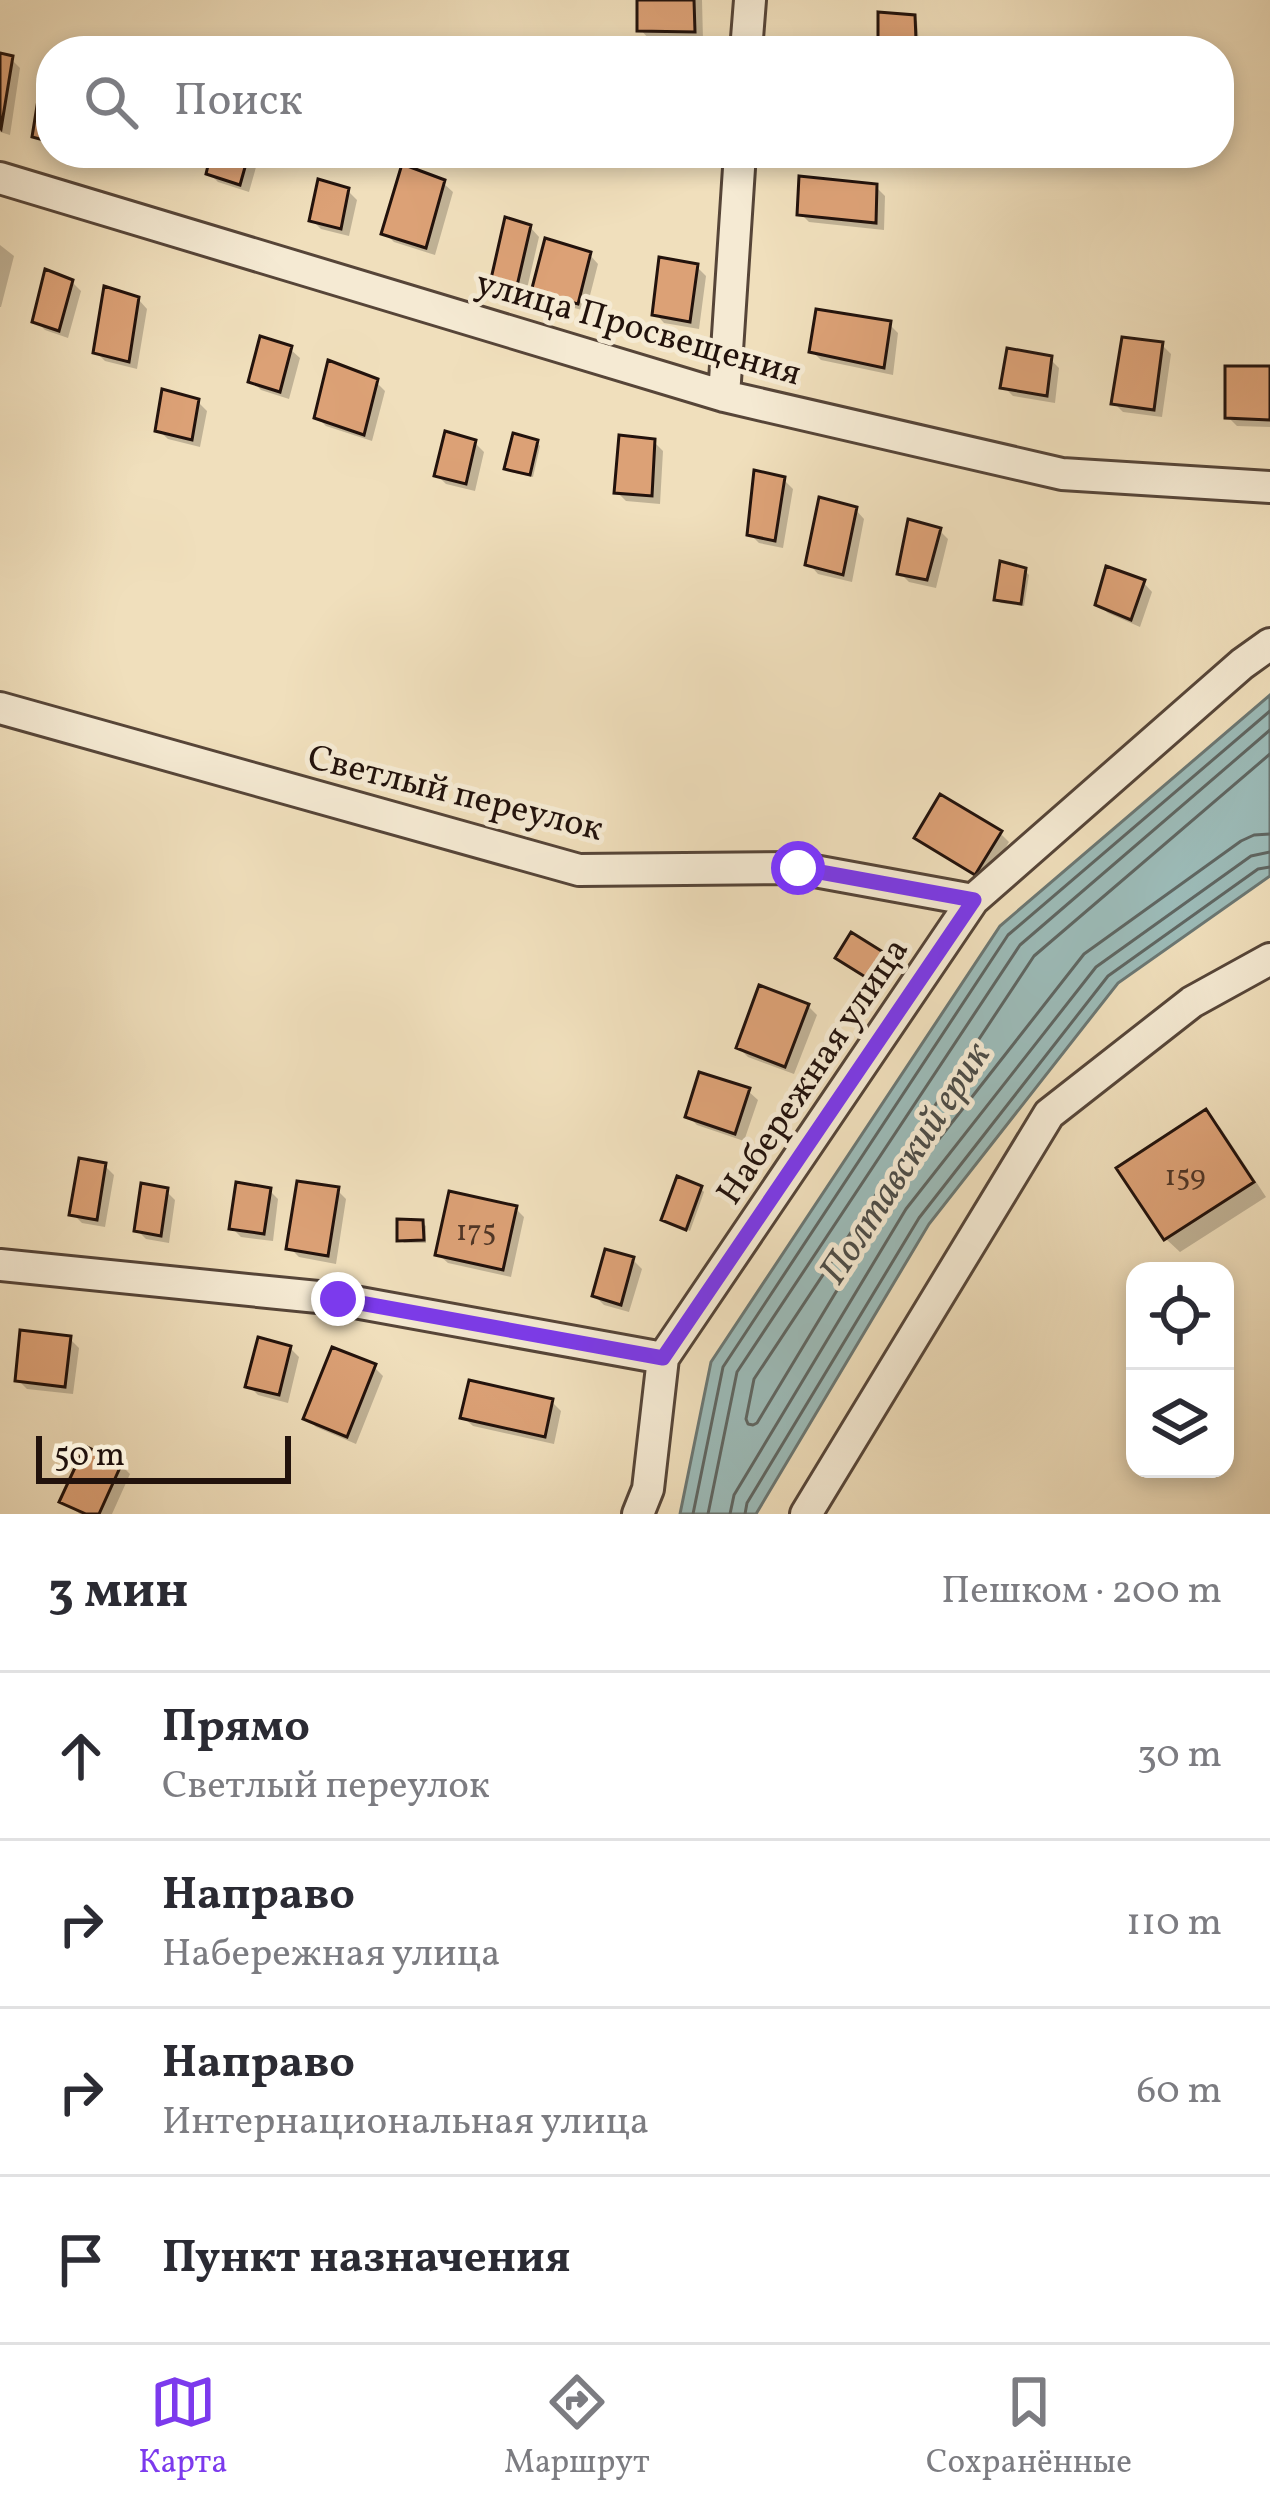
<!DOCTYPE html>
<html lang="ru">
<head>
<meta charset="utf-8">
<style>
	body { margin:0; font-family:Vollkorn,serif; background:#f2f2f3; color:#2b2b33 }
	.controls { position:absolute; right:36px; bottom:36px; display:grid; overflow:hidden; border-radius:24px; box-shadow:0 6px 18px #0003 }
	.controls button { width:108px; height:108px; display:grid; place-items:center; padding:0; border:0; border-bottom:3px solid #e1e1e2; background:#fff; color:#2b2b33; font:60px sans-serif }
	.scale { position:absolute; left:36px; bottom:30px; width:255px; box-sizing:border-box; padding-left:12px; border:6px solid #22120c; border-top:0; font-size:33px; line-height:42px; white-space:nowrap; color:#22120c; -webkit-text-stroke:9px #f5ead3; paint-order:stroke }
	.stop { position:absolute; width:36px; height:36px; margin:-27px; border:9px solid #7c3aed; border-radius:50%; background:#fff }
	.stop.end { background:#7c3aed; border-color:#fff; box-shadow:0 3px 12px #0008 }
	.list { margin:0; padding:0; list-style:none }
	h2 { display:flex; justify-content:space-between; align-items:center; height:156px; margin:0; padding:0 48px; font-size:51px }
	h2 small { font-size:39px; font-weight:400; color:#7c7c81 }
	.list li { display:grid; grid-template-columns:78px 1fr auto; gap:36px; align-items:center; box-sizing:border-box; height:168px; padding:0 48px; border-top:3px solid #e1e1e2 }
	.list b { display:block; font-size:45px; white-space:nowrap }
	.list p { margin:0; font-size:39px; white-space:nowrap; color:#7c7c81 }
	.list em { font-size:39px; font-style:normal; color:#7c7c81 }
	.icon { flex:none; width:66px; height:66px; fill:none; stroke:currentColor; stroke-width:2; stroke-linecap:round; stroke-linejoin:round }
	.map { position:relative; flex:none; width:1270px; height:1514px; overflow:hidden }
	.search { position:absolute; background:#fff; box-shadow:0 6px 18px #0003; left:36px; right:36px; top:36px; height:132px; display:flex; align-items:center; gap:30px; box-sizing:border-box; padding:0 42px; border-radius:48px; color:#7c7c81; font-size:45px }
	.sheet { height:828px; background:#fff }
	nav { display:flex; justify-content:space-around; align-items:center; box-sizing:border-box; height:168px; border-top:3px solid #e1e1e2; background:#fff; font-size:33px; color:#7c7c81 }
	nav a { display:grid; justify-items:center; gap:6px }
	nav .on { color:#7c3aed }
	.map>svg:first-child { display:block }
</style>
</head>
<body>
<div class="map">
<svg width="1270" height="1514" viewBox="0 0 1270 1514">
	<rect width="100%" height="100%" fill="#f0dfbc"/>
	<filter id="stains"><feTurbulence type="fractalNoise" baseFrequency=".00167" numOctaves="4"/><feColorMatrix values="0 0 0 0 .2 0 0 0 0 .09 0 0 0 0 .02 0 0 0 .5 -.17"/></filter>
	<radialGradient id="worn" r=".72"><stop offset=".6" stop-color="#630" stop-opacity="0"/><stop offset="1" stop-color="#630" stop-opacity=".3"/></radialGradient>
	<path fill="#9cbbb8" stroke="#6b7773" stroke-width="3" d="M 1270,695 L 1270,876 L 1118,983 L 929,1224 L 756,1514 L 680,1514 L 711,1362 L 1000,926 Z"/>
	<path fill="#0003" d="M 640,0 L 702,0 L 703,40 L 649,39 L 640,29 Z
		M 914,18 L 917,21 L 919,42 L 885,41 L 881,37 Z
		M 0,56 L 11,59 L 20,68 L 10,135 L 0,132 Z
		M 116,153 L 156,153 L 154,166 L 122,159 Z
		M 215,153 L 260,153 L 249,192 L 218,182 L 209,173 Z
		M 443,183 L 453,192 L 435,255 L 394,242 L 385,233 Z
		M 876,187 L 885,196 L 884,230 L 809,222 L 800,213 Z
		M 348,191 L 357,200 L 349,236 L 321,229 L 312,220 Z
		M 530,227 L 539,237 L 526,293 L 503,287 L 494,278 Z
		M 0,245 L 14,256 L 1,307 L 0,307 Z
		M 589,254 L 598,264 L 586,311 L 543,300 L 534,291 Z
		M 696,266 L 706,276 L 699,329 L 664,323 L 655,313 Z
		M 72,282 L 81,291 L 68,338 L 45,330 L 36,321 Z
		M 138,299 L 147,309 L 137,369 L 105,361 L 96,352 Z
		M 889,324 L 898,333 L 893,375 L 821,360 L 812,351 Z
		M 1162,345 L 1171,354 L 1162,417 L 1123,412 L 1114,403 Z
		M 290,349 L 300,358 L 289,399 L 261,390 L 252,381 Z
		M 1050,359 L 1059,368 L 1055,403 L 1013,396 L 1004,387 Z
		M 1270,369 L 1270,427 L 1237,426 L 1228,417 Z
		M 376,382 L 385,391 L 372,441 L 326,426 L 317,417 Z
		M 198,402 L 207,411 L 200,447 L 168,439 L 158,430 Z
		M 653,441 L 663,451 L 660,504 L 626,501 L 617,492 Z
		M 474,442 L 484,452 L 475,491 L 446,484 L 437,475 Z
		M 537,443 L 540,446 L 533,477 L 511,472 L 508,468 Z
		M 784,480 L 793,489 L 783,548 L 759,543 L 750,534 Z
		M 855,509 L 864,519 L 852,582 L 818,574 L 809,564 Z
		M 939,530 L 948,539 L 936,588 L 909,582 L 900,573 Z
		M 1025,571 L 1029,575 L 1024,606 L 1001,603 L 997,599 Z
		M 1143,582 L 1152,592 L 1140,627 L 1108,613 L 1098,604 Z
		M 1000,833 L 1009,842 L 985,881 L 926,846 L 917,837 Z
		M 839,957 L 889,960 L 898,969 L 885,990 L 848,966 Z
		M 808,1006 L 817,1015 L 794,1074 L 748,1057 L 739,1048 Z
		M 748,1091 L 758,1100 L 744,1141 L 697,1125 L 688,1116 Z
		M 1206,1113 L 1220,1127 L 1266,1197 L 1180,1252 L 1166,1239 L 1120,1169 Z
		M 105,1166 L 114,1175 L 105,1227 L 82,1223 L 73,1214 Z
		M 700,1188 L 704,1192 L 690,1231 L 668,1223 Z
		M 269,1190 L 278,1199 L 273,1241 L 241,1237 L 232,1228 Z
		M 337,1190 L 346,1199 L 336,1264 L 299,1257 L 290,1248 Z
		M 166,1191 L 175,1200 L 169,1243 L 146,1239 L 137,1230 Z
		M 515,1208 L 524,1217 L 511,1277 L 448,1263 L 438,1254 Z
		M 422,1223 L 426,1226 L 426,1243 L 404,1243 L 400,1239 Z
		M 633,1260 L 642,1269 L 629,1312 L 604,1305 L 595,1296 Z
		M 70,1339 L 79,1348 L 73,1394 L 27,1389 L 18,1380 Z
		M 290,1348 L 299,1357 L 288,1403 L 258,1395 L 249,1386 Z
		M 374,1367 L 383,1376 L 356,1444 L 316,1427 L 307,1418 Z
		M 552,1402 L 561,1411 L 554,1444 L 473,1426 L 464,1418 Z
		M 121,1465 L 130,1474 L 112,1514 L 80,1514 L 63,1502 Z"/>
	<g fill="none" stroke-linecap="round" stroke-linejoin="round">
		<path stroke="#5f6662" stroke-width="3" d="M 1270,754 L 1034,956 L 754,1379 L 746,1419 L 748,1424 L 753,1425 L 757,1423 L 892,1199 L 1084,954 L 1241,841 L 1254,835 L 1270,834
			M 693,1514 L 723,1367 L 1008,935 L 1270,711
			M 708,1514 L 737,1372 L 1020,945 L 1270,730
			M 730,1514 L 734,1495 L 906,1209 L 1096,967 L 1251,856 L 1270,852
			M 745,1514 L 747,1503 L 919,1218 L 1108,976 L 1258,869 L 1270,867"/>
	</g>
	<path fill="#dca176" stroke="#22120c" stroke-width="3" d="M 637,0 L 694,0 L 695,32 L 637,31 Z
		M 878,12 L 915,15 L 916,40 L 878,38 Z
		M 0,53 L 13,56 L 1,129 L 0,128 Z
		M 41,81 L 51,83 L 51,142 L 32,137 Z
		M 211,153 L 249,153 L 240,185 L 206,174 Z
		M 402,164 L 445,180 L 426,248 L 381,234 Z
		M 799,176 L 877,184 L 876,223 L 797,215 Z
		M 318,179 L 349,188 L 341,229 L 309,221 Z
		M 505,217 L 531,225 L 517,286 L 491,279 Z
		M 545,238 L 591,252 L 578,304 L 531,292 Z
		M 659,257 L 698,264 L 690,322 L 652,315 Z
		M 45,269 L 73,280 L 59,331 L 32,322 Z
		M 104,286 L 139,297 L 129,362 L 93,353 Z
		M 816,309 L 891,321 L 884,368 L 809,352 Z
		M 260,336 L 292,346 L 280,392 L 248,382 Z
		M 1122,337 L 1163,342 L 1154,410 L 1111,404 Z
		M 1007,348 L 1052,356 L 1047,396 L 1000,388 Z
		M 328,360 L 378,379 L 364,435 L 314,418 Z
		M 1225,366 L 1270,366 L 1270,420 L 1225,418 Z
		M 162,389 L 199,399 L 192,440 L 155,431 Z
		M 445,431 L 476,440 L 466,484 L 434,476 Z
		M 513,433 L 538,440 L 530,475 L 504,469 Z
		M 619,435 L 655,439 L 652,496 L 614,493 Z
		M 754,470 L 785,477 L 775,541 L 747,535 Z
		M 819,497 L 857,507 L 843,575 L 805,565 Z
		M 908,519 L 941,528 L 927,580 L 897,574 Z
		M 1000,561 L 1026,568 L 1021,604 L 994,600 Z
		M 1106,566 L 1145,580 L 1131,620 L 1095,605 Z
		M 940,794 L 1002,831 L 975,875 L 914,838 Z
		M 851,932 L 891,957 L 875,983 L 835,958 Z
		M 759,985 L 809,1004 L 785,1067 L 736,1048 Z
		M 699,1072 L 750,1088 L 735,1134 L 685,1117 Z
		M 1206,1109 L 1254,1182 L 1164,1240 L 1116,1168 Z
		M 79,1158 L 106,1163 L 97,1220 L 69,1215 Z
		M 677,1176 L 702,1186 L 686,1230 L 661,1220 Z
		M 297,1181 L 339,1187 L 328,1256 L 286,1249 Z
		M 236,1182 L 271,1188 L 264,1234 L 229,1229 Z
		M 141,1183 L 168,1188 L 161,1236 L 134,1231 Z
		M 449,1191 L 517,1206 L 503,1270 L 435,1255 Z
		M 397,1219 L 423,1220 L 424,1240 L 397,1241 Z
		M 605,1249 L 634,1257 L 621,1305 L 592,1296 Z
		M 20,1330 L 71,1336 L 65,1387 L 15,1381 Z
		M 258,1337 L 291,1346 L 279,1395 L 245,1387 Z
		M 332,1347 L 376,1364 L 347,1437 L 303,1419 Z
		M 469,1380 L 553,1399 L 545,1437 L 460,1418 Z
		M 85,1446 L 122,1463 L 99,1514 L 86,1514 L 59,1502 Z"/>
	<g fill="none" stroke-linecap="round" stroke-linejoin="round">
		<defs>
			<path id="street" d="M 746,51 L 750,0
				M 0,178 L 724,396 L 1062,474 L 1270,487
				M 724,396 L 740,153
				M 0,708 L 579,870 L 798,868 L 973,900
				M 0,1265 L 338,1299 L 663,1358
				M 638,1514 L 648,1489 L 663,1358 L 973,900 L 1242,664 L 1270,644
				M 806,1514 L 1049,1114 L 1192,1002 L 1270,959"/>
		</defs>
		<use href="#street" stroke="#564538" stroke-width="36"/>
		<use href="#street" stroke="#f5ead3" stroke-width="30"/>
	</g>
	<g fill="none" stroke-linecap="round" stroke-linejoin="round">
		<path stroke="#7c3aed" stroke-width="15" d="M 338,1299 L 663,1358 L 974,900 L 798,868"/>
	</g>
	<g text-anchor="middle" stroke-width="10" stroke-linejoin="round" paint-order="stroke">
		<g font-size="30" fill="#503626">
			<text x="1185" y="1185">159</text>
			<text x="476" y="1240">175</text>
		</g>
		<g font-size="36" fill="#22120c" stroke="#f5ead3">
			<text transform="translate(639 326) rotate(16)" y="13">улица Просвещения</text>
			<text transform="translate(456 791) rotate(14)" y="13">Светлый переулок</text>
			<text transform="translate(811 1070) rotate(-56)" y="13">Набережная улица</text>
		</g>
		<g font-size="39" font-style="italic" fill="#4d4d48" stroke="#f5ead3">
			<text transform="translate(903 1162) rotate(-57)" y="14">Полтавский ерик</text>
		</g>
	</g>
	<rect width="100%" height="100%" filter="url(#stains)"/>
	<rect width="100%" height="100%" fill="url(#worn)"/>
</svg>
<div class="controls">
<button><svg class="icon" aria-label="locate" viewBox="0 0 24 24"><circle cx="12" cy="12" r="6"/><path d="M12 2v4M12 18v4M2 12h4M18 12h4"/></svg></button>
<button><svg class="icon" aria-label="layers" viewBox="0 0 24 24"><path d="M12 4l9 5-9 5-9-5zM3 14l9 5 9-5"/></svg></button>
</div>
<div class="scale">50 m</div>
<div class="stop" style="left:798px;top:868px"></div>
<div class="stop end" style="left:338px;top:1299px"></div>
<div class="search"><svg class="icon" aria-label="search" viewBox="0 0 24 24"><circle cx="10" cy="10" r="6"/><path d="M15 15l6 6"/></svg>Поиск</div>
</div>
<section class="sheet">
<h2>3 мин<small>Пешком · 200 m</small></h2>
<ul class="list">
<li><svg class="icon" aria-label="ahead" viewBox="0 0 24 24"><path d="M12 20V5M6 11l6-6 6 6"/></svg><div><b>Прямо</b><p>Светлый переулок</p></div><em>30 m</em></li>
<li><svg class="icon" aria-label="right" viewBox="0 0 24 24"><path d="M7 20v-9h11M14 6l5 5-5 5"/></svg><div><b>Направо</b><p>Набережная улица</p></div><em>110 m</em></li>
<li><svg class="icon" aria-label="right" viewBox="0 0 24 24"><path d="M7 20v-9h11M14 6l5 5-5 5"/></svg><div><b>Направо</b><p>Интернациональная улица</p></div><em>60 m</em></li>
<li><svg class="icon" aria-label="arrive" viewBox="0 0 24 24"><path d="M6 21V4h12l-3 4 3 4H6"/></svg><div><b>Пункт назначения</b></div></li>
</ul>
</section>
<nav>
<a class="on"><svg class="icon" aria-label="map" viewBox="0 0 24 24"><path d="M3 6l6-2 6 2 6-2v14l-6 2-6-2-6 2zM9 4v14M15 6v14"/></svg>Карта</a>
<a><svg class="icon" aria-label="directions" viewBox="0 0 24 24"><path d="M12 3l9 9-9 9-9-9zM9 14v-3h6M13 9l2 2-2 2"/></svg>Маршрут</a>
<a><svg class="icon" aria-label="saved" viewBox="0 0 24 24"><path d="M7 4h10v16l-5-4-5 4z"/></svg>Сохранённые</a>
</nav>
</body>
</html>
